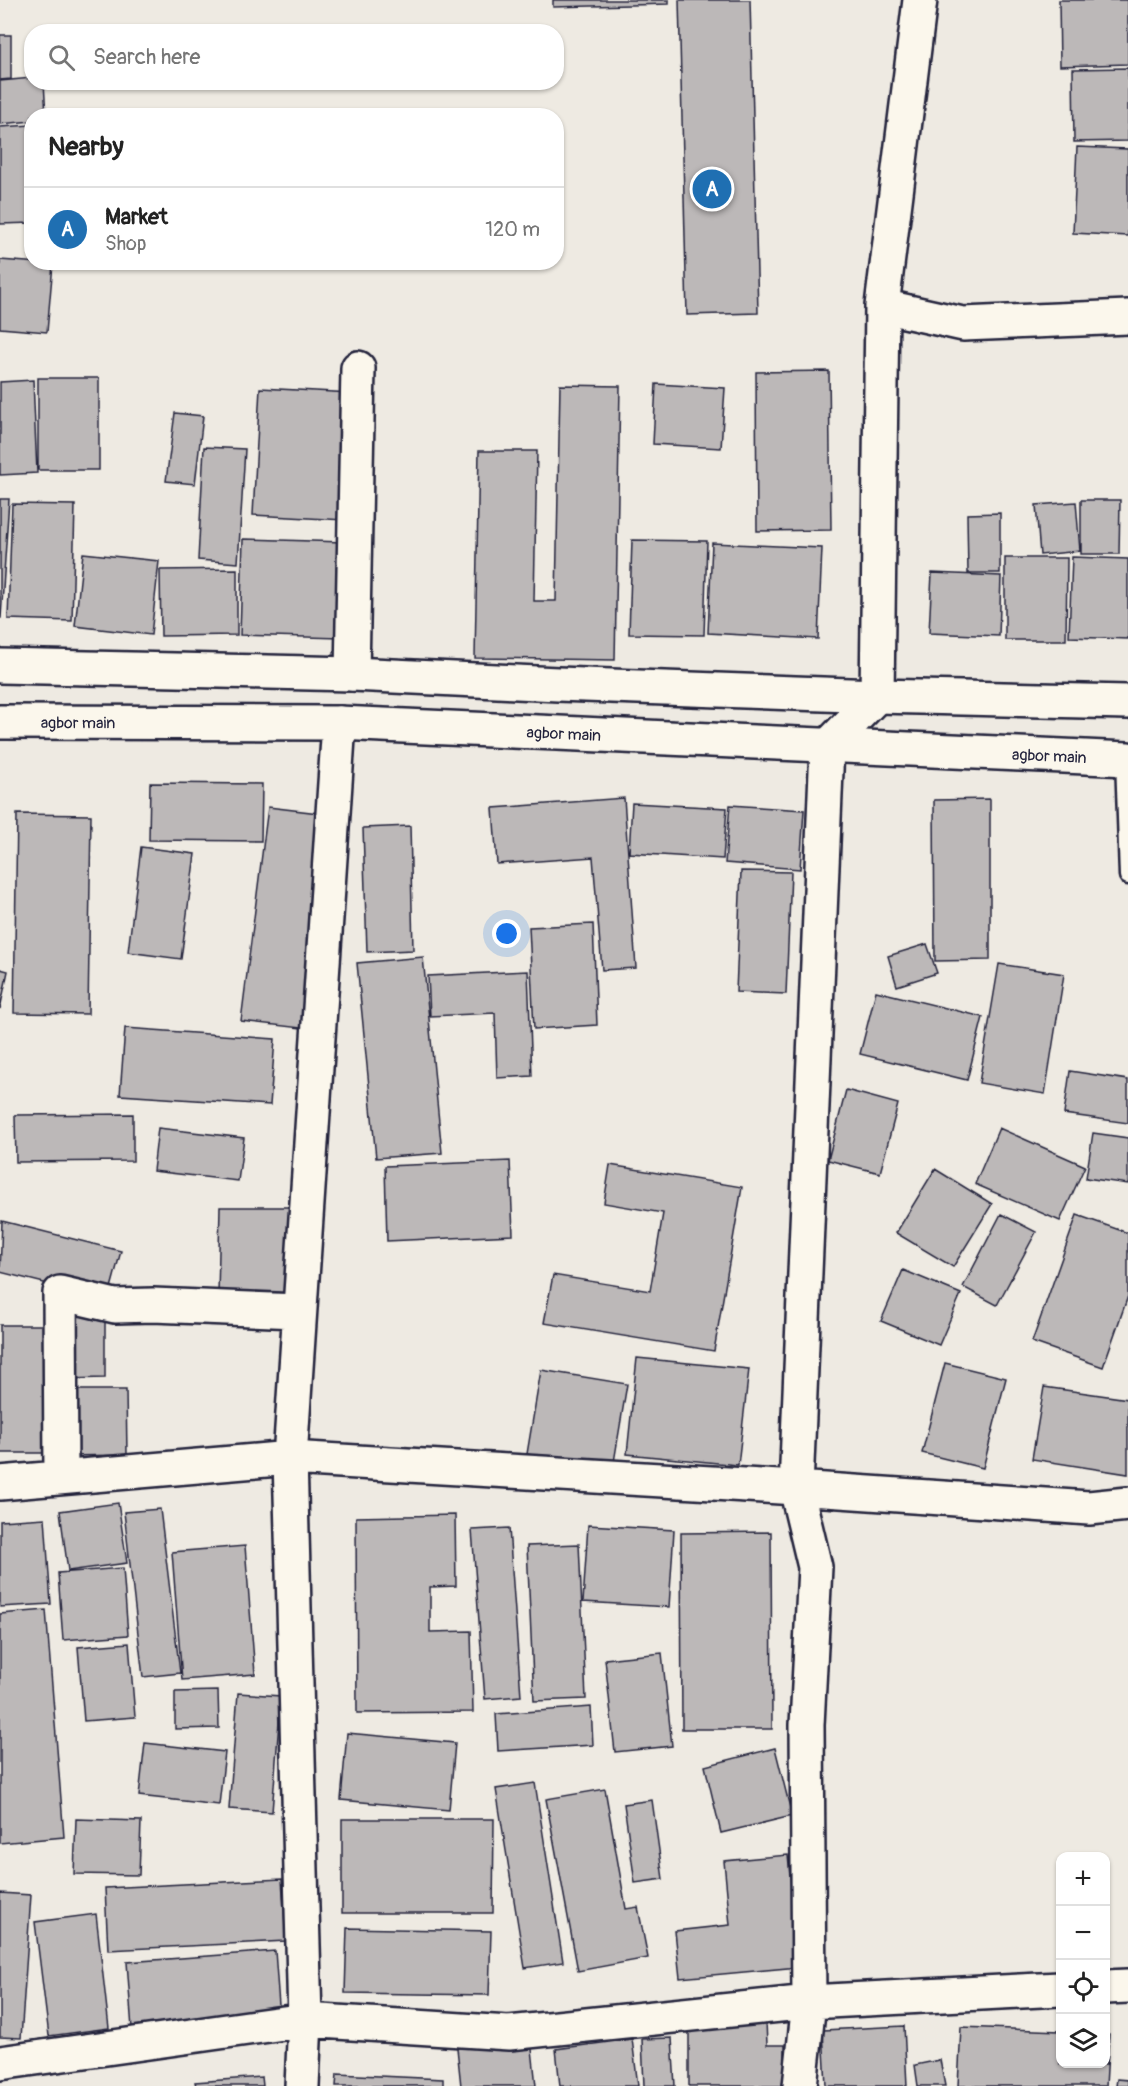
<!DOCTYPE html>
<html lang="en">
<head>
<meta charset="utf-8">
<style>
	body { margin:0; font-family:Pangolin,sans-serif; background:#f6f6f6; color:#222 }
	.controls { position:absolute; right:18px; bottom:18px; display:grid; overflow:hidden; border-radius:12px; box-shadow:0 2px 4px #0004 }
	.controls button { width:54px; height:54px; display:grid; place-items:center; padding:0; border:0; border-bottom:2px solid #e0e0e0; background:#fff; color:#222; font:30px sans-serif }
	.you { position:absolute; left:507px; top:934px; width:21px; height:21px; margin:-15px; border:4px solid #fff; border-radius:50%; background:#1a73e8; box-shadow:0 0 0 9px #1a73e833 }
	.badge { display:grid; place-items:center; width:39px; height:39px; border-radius:50%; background:#1f6fb2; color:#fff; font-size:20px; font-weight:700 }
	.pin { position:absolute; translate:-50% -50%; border:3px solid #fff; box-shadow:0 2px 6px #0006 }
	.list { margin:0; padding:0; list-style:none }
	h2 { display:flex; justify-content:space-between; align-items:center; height:78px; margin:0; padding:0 24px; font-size:26px }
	h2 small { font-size:20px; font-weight:400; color:#767676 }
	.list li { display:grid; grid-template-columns:39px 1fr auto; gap:18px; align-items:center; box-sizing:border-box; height:84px; padding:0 24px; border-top:2px solid #e0e0e0 }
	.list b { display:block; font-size:22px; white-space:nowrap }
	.list p { margin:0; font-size:20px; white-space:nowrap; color:#767676 }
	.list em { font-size:20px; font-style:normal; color:#767676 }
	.icon { flex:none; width:33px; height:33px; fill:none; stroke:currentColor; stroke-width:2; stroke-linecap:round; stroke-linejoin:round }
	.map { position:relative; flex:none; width:1128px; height:2086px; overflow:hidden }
	.search { position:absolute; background:#fff; box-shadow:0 2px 4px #0004; left:24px; top:24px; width:540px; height:66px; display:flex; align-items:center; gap:15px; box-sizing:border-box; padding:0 21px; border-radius:24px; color:#767676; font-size:22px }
	.panel { position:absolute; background:#fff; box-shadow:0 2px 4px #0004; left:24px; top:108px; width:540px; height:162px; border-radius:24px }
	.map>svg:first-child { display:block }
</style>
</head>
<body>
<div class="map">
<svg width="1128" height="2086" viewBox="0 0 1128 2086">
	<rect width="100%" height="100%" fill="#eeeae2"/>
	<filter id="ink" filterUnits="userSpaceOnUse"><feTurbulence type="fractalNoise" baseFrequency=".0167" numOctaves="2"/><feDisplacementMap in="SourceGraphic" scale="12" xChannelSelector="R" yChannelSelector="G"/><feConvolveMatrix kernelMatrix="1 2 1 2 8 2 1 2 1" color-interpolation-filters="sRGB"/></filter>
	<g filter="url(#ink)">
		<path fill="#bcb8b8" stroke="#22223b" stroke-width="1.5" d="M 553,0 L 669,0 L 669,4 L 553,7 Z
			M 679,0 L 750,0 L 758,313 L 687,315 Z
			M 1059,0 L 1128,0 L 1128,64 L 1060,66 Z
			M 0,35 L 11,35 L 11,79 L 0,80 Z
			M 1128,68 L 1128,141 L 1074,142 L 1073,69 Z
			M 32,78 L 32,82 L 44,82 L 46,116 L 32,116 L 32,121 L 0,124 L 0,81 Z
			M 32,125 L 32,223 L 0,224 L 0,127 Z
			M 1077,147 L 1128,149 L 1128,236 L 1073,233 Z
			M 0,260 L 53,264 L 47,332 L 0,328 Z
			M 829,371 L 831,530 L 757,531 L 756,372 Z
			M 38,378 L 99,378 L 99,470 L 38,470 Z
			M 33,380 L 37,473 L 0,475 L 0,382 Z
			M 656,384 L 725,388 L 721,448 L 653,444 Z
			M 560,385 L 620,386 L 615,660 L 475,658 L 479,451 L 537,451 L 534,601 L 556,601 Z
			M 260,388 L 352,393 L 345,520 L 253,515 Z
			M 175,413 L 203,416 L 195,484 L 166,481 Z
			M 204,447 L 245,449 L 238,563 L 198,560 Z
			M 0,499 L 9,499 L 1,618 L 0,618 Z
			M 1081,500 L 1120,500 L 1119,554 L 1081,554 Z
			M 1076,502 L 1080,551 L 1040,555 L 1036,505 Z
			M 12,504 L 75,505 L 72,621 L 8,619 Z
			M 1000,513 L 1000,573 L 968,573 L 967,514 Z
			M 243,539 L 343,542 L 340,638 L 240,635 Z
			M 632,540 L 707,541 L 704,635 L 629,634 Z
			M 712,543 L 822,548 L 818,639 L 708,633 Z
			M 83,553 L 159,561 L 151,635 L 75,626 Z
			M 1072,557 L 1128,559 L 1128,639 L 1069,637 Z
			M 1005,558 L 1067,558 L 1066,640 L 1005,640 Z
			M 237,569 L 237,635 L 161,636 L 160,570 Z
			M 932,573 L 1001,576 L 999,636 L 929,633 Z
			M 150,783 L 262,784 L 261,841 L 149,840 Z
			M 624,798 L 636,968 L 602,970 L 593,857 L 497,864 L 493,808 Z
			M 990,799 L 990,960 L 935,961 L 934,800 Z
			M 632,803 L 727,808 L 723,859 L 629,853 Z
			M 730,805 L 804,810 L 800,869 L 725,863 Z
			M 268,807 L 327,814 L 301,1028 L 241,1021 Z
			M 17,814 L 91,815 L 88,1014 L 14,1013 Z
			M 410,826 L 413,950 L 367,952 L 363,828 Z
			M 141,847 L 195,854 L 181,959 L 128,952 Z
			M 741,871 L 791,872 L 786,994 L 736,992 Z
			M 593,924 L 597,1025 L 534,1029 L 529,927 Z
			M 927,944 L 937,973 L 897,986 L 888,956 Z
			M 423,957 L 442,1153 L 376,1158 L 357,963 Z
			M 999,964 L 1064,974 L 1045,1094 L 979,1083 Z
			M 0,969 L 8,971 L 0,1009 Z
			M 528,971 L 532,1076 L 497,1078 L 495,1013 L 430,1016 L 428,976 Z
			M 876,991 L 983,1017 L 967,1080 L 860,1054 Z
			M 125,1028 L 275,1039 L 270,1105 L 120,1095 Z
			M 1070,1071 L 1128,1080 L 1128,1123 L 1064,1114 Z
			M 846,1090 L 898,1104 L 880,1173 L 828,1160 Z
			M 133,1114 L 133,1161 L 16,1162 L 15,1115 Z
			M 158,1128 L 244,1138 L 238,1181 L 153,1171 Z
			M 999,1128 L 1085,1166 L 1060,1221 L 975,1184 Z
			M 1093,1133 L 1128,1138 L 1128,1184 L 1086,1178 Z
			M 510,1161 L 513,1235 L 387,1241 L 385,1166 Z
			M 610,1165 L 742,1187 L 714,1351 L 544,1323 L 553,1275 L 650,1291 L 663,1213 L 604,1203 Z
			M 935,1169 L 992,1204 L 953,1267 L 896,1233 Z
			M 220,1207 L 294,1207 L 293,1296 L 218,1296 Z
			M 1001,1214 L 1036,1232 L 997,1305 L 963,1287 Z
			M 1077,1215 L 1128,1233 L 1128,1296 L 1103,1367 L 1032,1342 Z
			M 2,1221 L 121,1251 L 108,1299 L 0,1272 Z
			M 903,1270 L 961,1294 L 939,1345 L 881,1321 Z
			M 64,1315 L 105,1315 L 105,1378 L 64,1379 Z
			M 0,1325 L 57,1325 L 56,1453 L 0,1453 Z
			M 637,1358 L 749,1369 L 738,1465 L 627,1454 Z
			M 945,1363 L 1006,1378 L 983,1468 L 922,1453 Z
			M 541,1370 L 627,1384 L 613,1468 L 527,1454 Z
			M 1044,1387 L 1128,1399 L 1128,1474 L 1032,1459 Z
			M 63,1390 L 126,1390 L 127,1455 L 64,1456 Z
			M 118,1503 L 127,1563 L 68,1571 L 60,1511 Z
			M 160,1509 L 180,1673 L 143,1677 L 124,1512 Z
			M 455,1515 L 456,1586 L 430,1587 L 430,1632 L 471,1631 L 473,1712 L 357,1713 L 356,1517 Z
			M 45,1518 L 51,1604 L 0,1607 L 0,1521 Z
			M 588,1525 L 674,1530 L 669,1607 L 583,1602 Z
			M 509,1528 L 521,1696 L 485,1699 L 472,1530 Z
			M 771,1532 L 772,1729 L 682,1729 L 681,1533 Z
			M 579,1544 L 586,1699 L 534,1701 L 527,1546 Z
			M 245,1546 L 255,1674 L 182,1680 L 172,1552 Z
			M 123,1568 L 128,1635 L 63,1640 L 58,1573 Z
			M 46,1610 L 64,1837 L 0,1843 L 0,1614 Z
			M 129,1643 L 135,1717 L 84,1721 L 78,1647 Z
			M 662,1653 L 672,1746 L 615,1752 L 605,1659 Z
			M 218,1691 L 219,1728 L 175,1729 L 175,1692 Z
			M 238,1693 L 281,1696 L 272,1812 L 229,1809 Z
			M 591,1707 L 593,1745 L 498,1751 L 496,1714 Z
			M 347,1733 L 455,1743 L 449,1810 L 341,1800 Z
			M 145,1743 L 225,1752 L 219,1805 L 139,1796 Z
			M 775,1748 L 792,1816 L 721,1833 L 705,1766 Z
			M 535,1783 L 563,1962 L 525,1968 L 496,1789 Z
			M 605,1789 L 626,1909 L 638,1907 L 648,1958 L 578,1971 L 546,1799 Z
			M 652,1800 L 663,1879 L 635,1883 L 624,1804 Z
			M 76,1819 L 141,1821 L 139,1875 L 74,1874 Z
			M 342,1819 L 494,1819 L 493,1913 L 342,1913 Z
			M 788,1855 L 798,1967 L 680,1978 L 675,1931 L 730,1925 L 724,1861 Z
			M 282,1879 L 286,1941 L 108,1950 L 105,1888 Z
			M 0,1893 L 31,1895 L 21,2038 L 0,2037 Z
			M 96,1914 L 109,2028 L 49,2036 L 35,1922 Z
			M 347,1928 L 491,1931 L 489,1995 L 345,1993 Z
			M 275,1951 L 280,2019 L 132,2029 L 127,1962 Z
			M 689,2021 L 766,2021 L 767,2045 L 785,2045 L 785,2086 L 689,2086 Z
			M 904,2026 L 907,2086 L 826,2086 L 823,2030 Z
			M 961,2027 L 1060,2031 L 1060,2064 L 1106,2064 L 1106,2033 L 1109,2034 L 1106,2086 L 958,2086 Z
			M 672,2038 L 675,2086 L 644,2086 L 642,2039 Z
			M 632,2039 L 638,2086 L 560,2086 L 556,2049 Z
			M 531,2040 L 536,2086 L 461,2086 L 457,2048 Z
			M 940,2060 L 945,2086 L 918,2086 L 915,2065 Z
			M 337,2074 L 443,2079 L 443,2086 L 336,2086 Z
			M 262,2077 L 263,2086 L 196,2086 L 195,2082 Z
			M 1117,2079 L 1128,2080 L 1128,2086 L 1116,2086 Z"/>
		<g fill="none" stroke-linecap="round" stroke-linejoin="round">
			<defs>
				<path id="service" d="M 1124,759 L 1128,876"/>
				<path id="minor" d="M 882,306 L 963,324 L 1128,317
					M 352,674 L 358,368
					M 61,1477 L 60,1293 L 115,1306 L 153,1305 L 298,1311
					M 0,1483 L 290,1458 L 796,1488 L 1089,1508 L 1128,1504
					M 1106,1987 L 1128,1986
					M 0,2063 L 305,2020 L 509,2033 L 809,2002 L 1060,1989
					M 302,2086 L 305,2020 L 290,1458 L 339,723
					M 800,2086 L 809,2002 L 807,1725 L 815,1567 L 796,1488 L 827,747 L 877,696 L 882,306 L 920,0"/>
				<g id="secondary">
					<path d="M 0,666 L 352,674 L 558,684 L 877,696 L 1128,702"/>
					<path id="s1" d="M 0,722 L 339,723 L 1128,759"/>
				</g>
			</defs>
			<use href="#service" stroke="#22223b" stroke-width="21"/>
			<use href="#minor" stroke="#22223b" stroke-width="38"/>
			<use href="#secondary" stroke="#22223b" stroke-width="38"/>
			<use href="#service" stroke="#fbf7ec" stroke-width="16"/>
			<use href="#minor" stroke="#fbf7ec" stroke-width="33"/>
			<use href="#secondary" stroke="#fbf7ec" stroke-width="33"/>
		</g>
	</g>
	<g text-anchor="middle" stroke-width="6" stroke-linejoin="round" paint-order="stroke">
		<g font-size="16" fill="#22223b" stroke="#fbf7ec">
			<text dy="6" stroke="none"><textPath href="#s1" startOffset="78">agbor main</textPath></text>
			<text dy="6" stroke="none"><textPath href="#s1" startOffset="564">agbor main</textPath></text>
			<text dy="6" stroke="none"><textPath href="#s1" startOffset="1050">agbor main</textPath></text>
		</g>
	</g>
</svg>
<div class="controls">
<button>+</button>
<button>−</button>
<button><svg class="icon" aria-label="locate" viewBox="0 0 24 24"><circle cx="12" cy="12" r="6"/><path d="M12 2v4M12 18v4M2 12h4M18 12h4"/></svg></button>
<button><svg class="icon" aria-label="layers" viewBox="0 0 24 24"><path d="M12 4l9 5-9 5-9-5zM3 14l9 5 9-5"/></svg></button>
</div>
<div class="you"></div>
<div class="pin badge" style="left:712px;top:189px">A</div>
<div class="search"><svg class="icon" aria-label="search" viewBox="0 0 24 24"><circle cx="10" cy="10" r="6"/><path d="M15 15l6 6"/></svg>Search here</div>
<section class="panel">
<h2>Nearby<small></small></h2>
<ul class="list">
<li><span class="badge">A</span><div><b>Market</b><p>Shop</p></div><em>120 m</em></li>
</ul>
</section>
</div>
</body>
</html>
